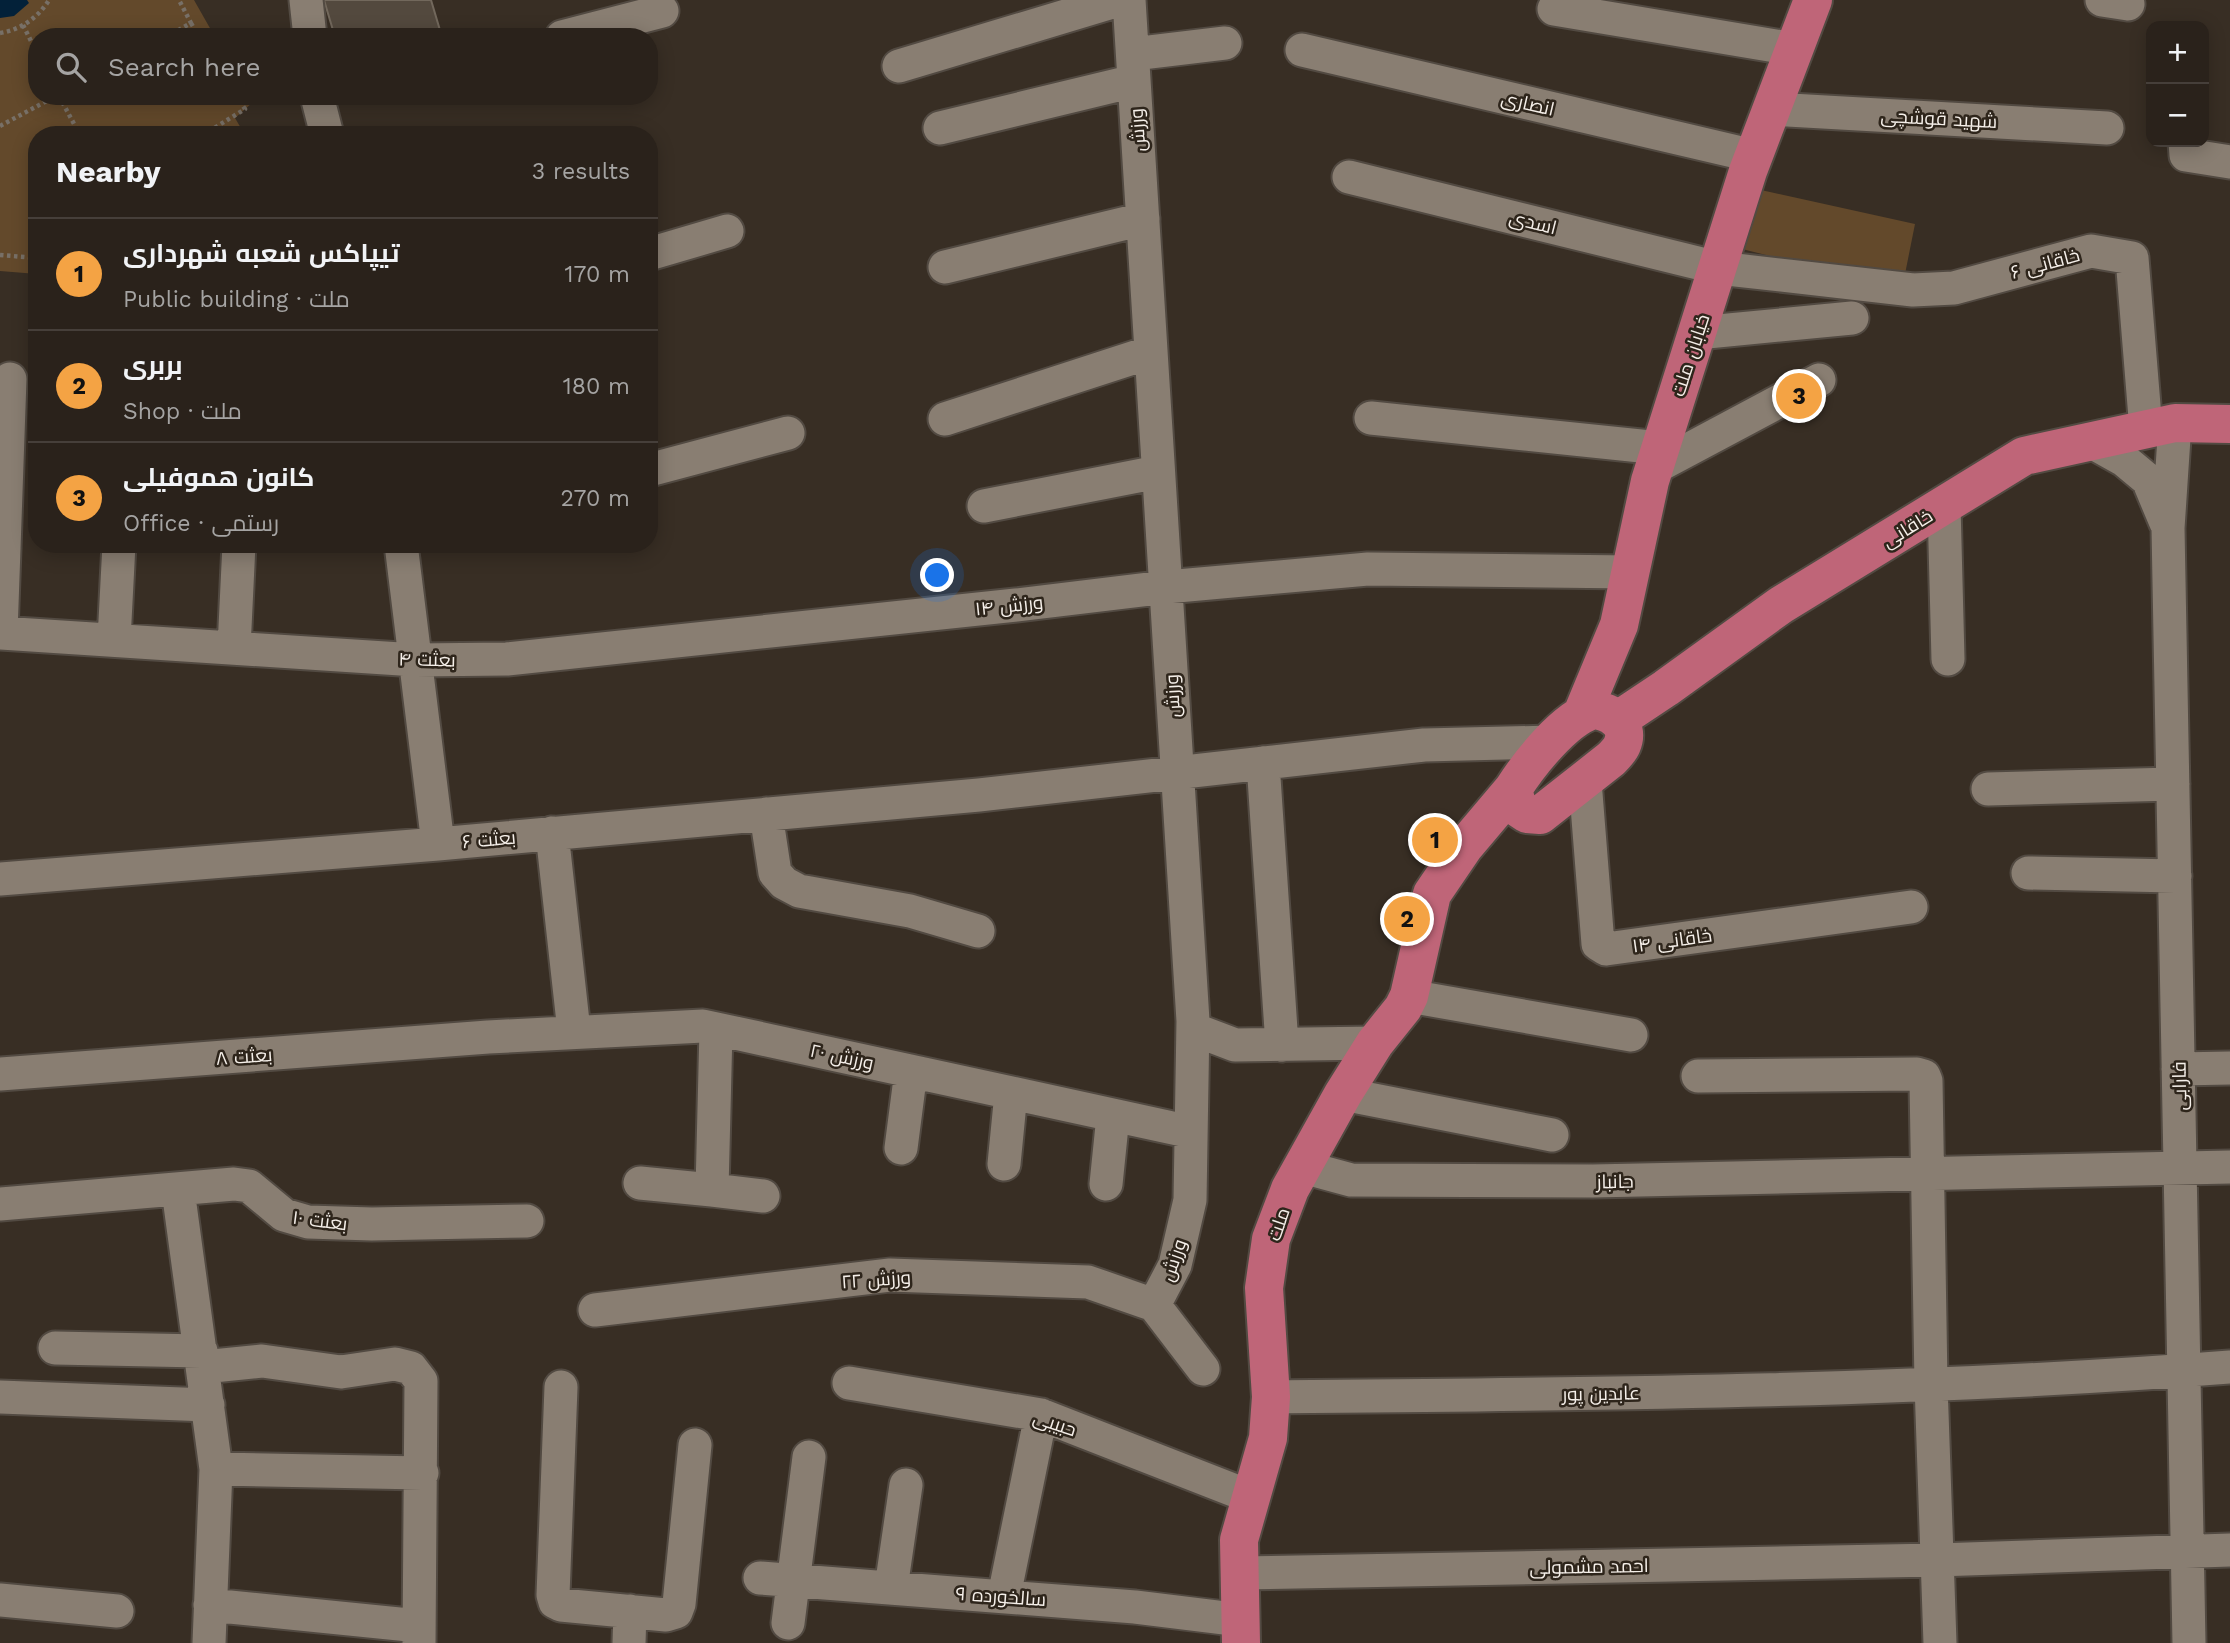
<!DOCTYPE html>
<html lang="en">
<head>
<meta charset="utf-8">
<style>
	body { margin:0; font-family:"Work Sans",Cairo,sans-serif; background:#362f28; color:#f1f3f6 }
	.controls { position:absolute; right:21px; top:21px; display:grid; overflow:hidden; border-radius:14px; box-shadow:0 4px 18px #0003 }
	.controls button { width:63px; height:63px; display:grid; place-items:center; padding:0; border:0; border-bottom:2px solid #463f3a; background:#2a221b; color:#f1f3f6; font:35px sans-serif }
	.you { position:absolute; left:938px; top:576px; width:24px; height:24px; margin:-18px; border:5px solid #fff; border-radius:50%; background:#1a73e8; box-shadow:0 0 0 10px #1a73e833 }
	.badge { display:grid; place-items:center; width:46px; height:46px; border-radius:50%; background:#f4a344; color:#111; font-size:23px; font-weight:700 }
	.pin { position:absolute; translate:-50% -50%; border:4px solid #fff; box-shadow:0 2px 7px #0006 }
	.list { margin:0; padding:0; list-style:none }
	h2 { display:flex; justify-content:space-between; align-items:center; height:91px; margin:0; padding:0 28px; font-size:30px }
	h2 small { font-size:23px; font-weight:400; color:#a5a4a3 }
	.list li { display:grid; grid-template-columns:46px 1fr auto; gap:21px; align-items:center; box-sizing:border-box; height:112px; padding:0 28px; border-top:2px solid #463f3a }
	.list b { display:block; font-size:26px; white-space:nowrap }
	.list p { margin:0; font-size:23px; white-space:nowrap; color:#a5a4a3 }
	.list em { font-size:23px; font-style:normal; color:#a5a4a3 }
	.icon { flex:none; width:38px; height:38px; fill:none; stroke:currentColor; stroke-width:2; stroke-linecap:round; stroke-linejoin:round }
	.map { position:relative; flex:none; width:2230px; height:1643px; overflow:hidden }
	.search { position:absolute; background:#2a221b; box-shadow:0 4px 18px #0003; left:28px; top:28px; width:630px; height:77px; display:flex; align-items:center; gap:18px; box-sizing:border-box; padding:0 24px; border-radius:28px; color:#a5a4a3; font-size:26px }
	.panel { position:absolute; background:#2a221b; box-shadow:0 4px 18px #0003; left:28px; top:126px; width:630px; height:427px; border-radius:28px }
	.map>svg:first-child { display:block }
</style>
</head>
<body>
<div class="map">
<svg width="2230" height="1643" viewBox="0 0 2230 1643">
	<rect width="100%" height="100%" fill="#382e24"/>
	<path fill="#63492b" d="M 0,0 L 194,0 L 215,37 L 37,37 L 37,96 L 248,96 L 252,103 L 235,118 L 245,135 L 37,135 L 37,274 L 0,271 Z
		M 1752,188 L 1915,224 L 1902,289 L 1734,247 Z"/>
	<path fill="#032139" d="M 0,0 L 27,0 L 29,3 L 14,16 L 0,18 Z"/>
	<path fill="#53493e" stroke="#72685c" stroke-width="2" d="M 324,0 L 431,0 L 442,37 L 335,37 Z"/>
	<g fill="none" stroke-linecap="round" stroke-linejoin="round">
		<defs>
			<path id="minor" d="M 306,0 L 310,37
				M 1129,0 L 1193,1021 L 1190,1200 L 1175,1265 L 1154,1305 L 1203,1369
				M 2102,0 L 2128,4
				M 1554,9 L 1794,49
				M 562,37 L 662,11
				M 1302,50 L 1754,156
				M 1133,54 L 1225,43
				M 899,66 L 1119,0
				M 317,96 L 327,135
				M 1771,109 L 2107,128
				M 940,128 L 1134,81
				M 2185,142 L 2186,155 L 2230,162
				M 1349,177 L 1718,268 L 1913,290 L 1954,288 L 2091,251 L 2132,258 L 2146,430
				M 649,254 L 727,231
				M 945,267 L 1143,219
				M 1697,333 L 1852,318
				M 1371,418 L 1660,448
				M 945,419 L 1151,352
				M 2175,423 L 2168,528 L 2189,1643
				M 2090,441 L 2124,460 L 2148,480 L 2166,523
				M 1654,468 L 1819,380
				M 649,470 L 788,433
				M 1944,505 L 1948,659
				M 984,506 L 1158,472
				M 401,544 L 438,844
				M 0,633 L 416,660 L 507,659 L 1016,605 L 1166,587 L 1368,569 L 1631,572
				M 1,633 L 10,379
				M 114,640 L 119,544
				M 234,648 L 239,544
				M 1263,763 L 1282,1045
				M 1585,781 L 1598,944 L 1606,949 L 1911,907
				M 1988,789 L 2173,784
				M 766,814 L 775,873 L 784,883 L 799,891 L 910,911 L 978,931
				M 552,833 L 574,1031
				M 2028,873 L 2175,876
				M 0,879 L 438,844 L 979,795 L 1424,745 L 1551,742
				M 1409,996 L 1631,1035
				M 1193,1029 L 1235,1045 L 1375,1043
				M 2178,1069 L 2230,1068
				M 0,1074 L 488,1037 L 703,1026 L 1191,1132
				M 1698,1076 L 1917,1074 L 1924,1076 L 1926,1081 L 1931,1384 L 1940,1643
				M 1343,1094 L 1552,1135
				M 901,1148 L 911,1071
				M 1004,1164 L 1011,1093
				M 1303,1167 L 1351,1180 L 1593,1181 L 2230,1167
				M 640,1183 L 712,1190 L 716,1029
				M 1106,1184 L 1113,1116
				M 178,1190 L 216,1469 L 209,1643
				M 712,1190 L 763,1196
				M 0,1204 L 234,1184 L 249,1186 L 284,1215 L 308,1222 L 372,1224 L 527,1221
				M 595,1310 L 890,1275 L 1088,1282 L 1154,1305
				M 55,1348 L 201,1351
				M 203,1367 L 262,1361 L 341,1372 L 395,1364 L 411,1368 L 421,1381 L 419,1643
				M 849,1383 L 1041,1415 L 1251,1497
				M 561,1387 L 553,1595 L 555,1602 L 561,1605 L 666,1615 L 676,1612 L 679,1604 L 695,1445
				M 0,1397 L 208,1405
				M 1271,1397 C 1590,1394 1911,1392 2230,1367
				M 216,1469 L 422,1473
				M 1240,1573 L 1937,1560 L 2230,1550
				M 760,1578 L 1135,1607 L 1241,1620
				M 891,1588 L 906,1485
				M 1004,1596 L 1041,1415
				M 0,1600 L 117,1611
				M 210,1605 L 419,1626
				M 788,1623 L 809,1457
				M 629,1643 L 630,1611"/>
			<path id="major" d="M 1593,710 C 1610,711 1631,724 1622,745 C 1620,750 1615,755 1611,759 L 1540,815 L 1527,814 L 1518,808 L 1513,789 C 1529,764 1564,719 1593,710 Z
				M 1582,714 L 1619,625 L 1650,481 L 1748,171 L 1813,0
				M 1618,720 L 1666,688 L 1781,605 L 2024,456 L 2175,423 L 2230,424
				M 1241,1643 L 1239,1540 L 1268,1438 L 1271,1397 L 1264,1288 L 1271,1239 L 1290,1189 L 1343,1094 L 1375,1043 L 1403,1008 L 1409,996 L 1432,894 L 1464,847 L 1513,789"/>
		</defs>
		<use href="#minor" stroke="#524a42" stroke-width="37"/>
		<use href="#major" stroke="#524a42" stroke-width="42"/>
		<path stroke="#787067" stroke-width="4.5" stroke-dasharray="3.5 3.5" stroke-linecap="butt" d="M 191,23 L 199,37
			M 23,25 L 37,53
			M 0,33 C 20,30 38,18 49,0
			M 166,37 L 191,23 L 179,0
			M 59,96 L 80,135
			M 0,126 L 56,96
			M 203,135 L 245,109 L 236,96
			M 0,255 L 37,258"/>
		<use href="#minor" stroke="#897e72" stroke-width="33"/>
		<use href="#major" stroke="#bf6578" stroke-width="38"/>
	</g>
	<g text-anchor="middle" stroke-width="5" stroke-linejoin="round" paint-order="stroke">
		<g font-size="19" fill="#f5efe9" stroke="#2e251b">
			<text transform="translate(1528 103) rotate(13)" y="7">انصاری</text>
			<text transform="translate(1939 118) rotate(3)" y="7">شهید قوشچی</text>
			<text transform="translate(1137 130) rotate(-94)" y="7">ورزش</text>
			<text transform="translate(1533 222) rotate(14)" y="7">اسدی</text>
			<text transform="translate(2045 263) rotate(-15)" y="7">خاقانی ۶</text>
			<text transform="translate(1690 355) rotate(-72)" y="7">خیابان ملت</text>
			<text transform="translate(1907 528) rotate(-32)" y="7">خاقانی</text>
			<text transform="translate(1009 605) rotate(-6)" y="7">ورزش ۱۴</text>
			<text transform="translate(427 659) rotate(1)" y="7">بعثت ۴</text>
			<text transform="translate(1172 696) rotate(-93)" y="7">ورزش</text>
			<text transform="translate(489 839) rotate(-5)" y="7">بعثت ۶</text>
			<text transform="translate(1672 940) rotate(-8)" y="7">خاقانی ۱۴</text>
			<text transform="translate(244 1056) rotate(-4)" y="7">بعثت ٨</text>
			<text transform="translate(842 1056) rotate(12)" y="7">ورزش ۲۰</text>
			<text transform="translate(2179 1086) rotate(-91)" y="7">فارابی</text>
			<text transform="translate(1615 1181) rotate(-1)" y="7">جانباز</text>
			<text transform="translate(320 1220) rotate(7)" y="7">بعثت ۱۰</text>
			<text transform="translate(1278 1224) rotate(-71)" y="7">ملت</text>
			<text transform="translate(1173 1260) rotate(-71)" y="7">ورزش</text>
			<text transform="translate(876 1279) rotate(-4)" y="7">ورزش ۲۲</text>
			<text transform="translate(1601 1393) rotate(-1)" y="7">عابدین پور</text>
			<text transform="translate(1055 1423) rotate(18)" y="7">حبیبی</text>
			<text transform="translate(1589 1566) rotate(-1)" y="7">احمد مشمولی</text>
			<text transform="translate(1001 1596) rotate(4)" y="7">سالخورده ۹</text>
		</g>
	</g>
</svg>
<div class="controls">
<button>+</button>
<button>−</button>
</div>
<div class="you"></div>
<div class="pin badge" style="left:1435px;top:840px">1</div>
<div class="pin badge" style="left:1407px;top:919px">2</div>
<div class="pin badge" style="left:1799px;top:396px">3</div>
<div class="search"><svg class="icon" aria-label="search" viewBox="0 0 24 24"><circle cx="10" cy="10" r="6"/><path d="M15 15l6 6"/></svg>Search here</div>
<section class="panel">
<h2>Nearby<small>3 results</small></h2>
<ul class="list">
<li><span class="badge">1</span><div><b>تیپاکس شعبه شهرداری</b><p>Public building · ملت</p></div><em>170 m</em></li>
<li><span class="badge">2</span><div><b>بربری</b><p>Shop · ملت</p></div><em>180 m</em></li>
<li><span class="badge">3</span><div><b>کانون هموفیلی</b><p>Office · رستمی</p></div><em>270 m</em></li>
</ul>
</section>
</div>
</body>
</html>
